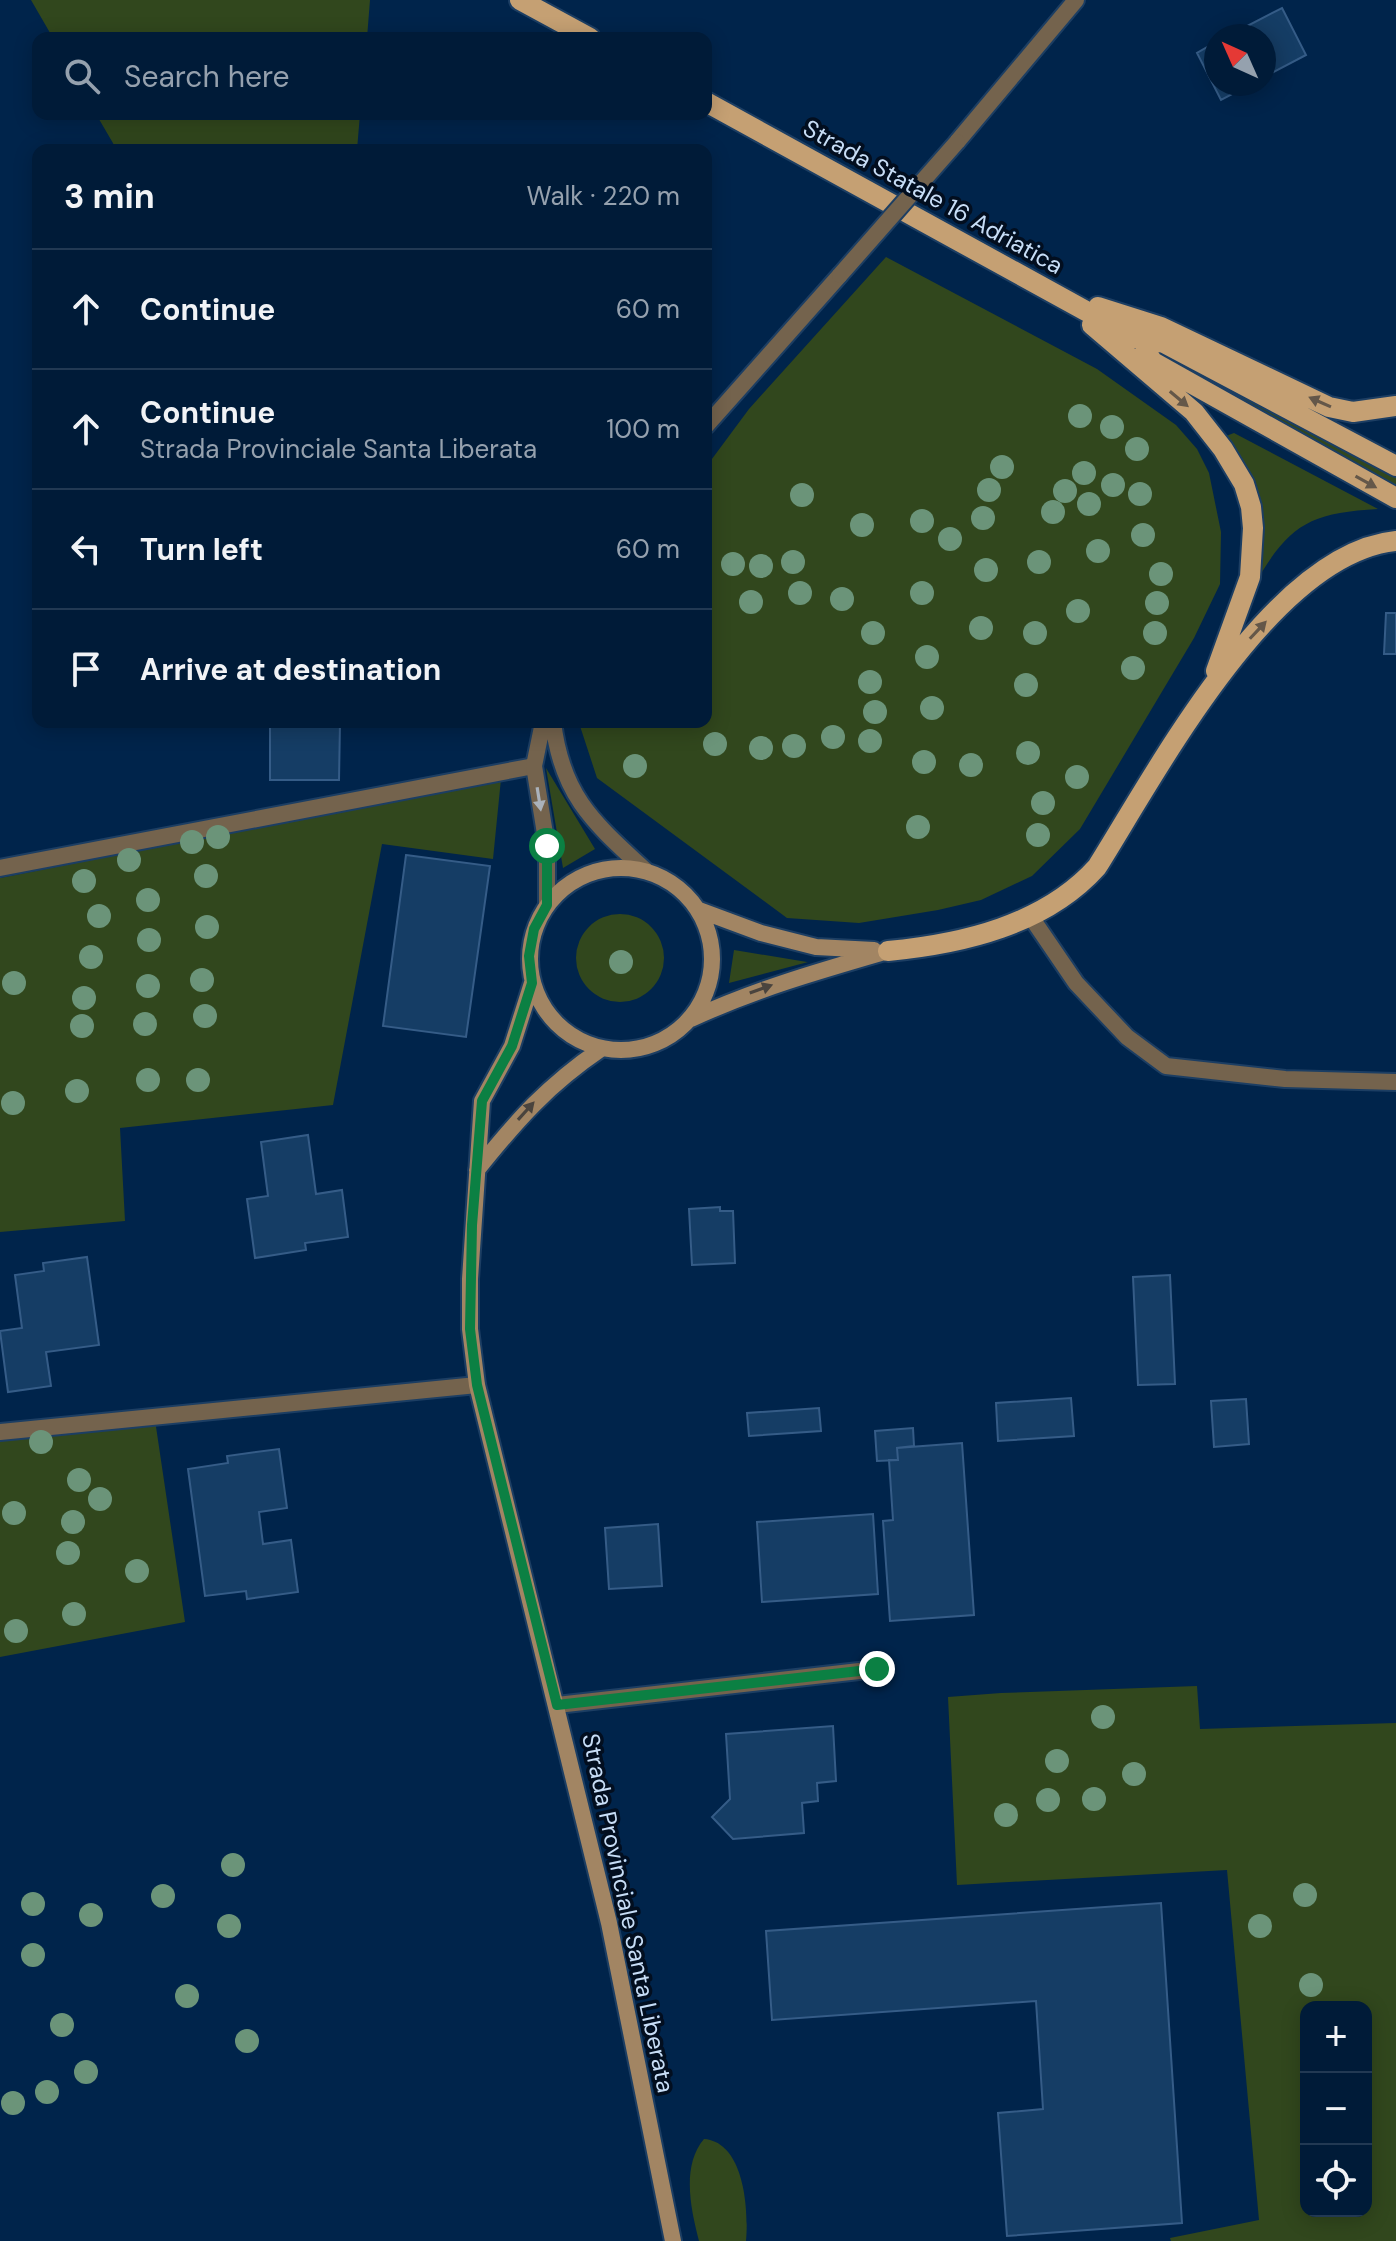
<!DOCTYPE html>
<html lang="en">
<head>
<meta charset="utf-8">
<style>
	body { margin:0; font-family:"DM Sans",sans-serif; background:#0e2843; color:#f1f3f6 }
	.controls { position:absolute; right:24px; bottom:24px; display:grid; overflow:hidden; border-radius:16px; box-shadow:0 4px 20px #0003 }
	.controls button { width:72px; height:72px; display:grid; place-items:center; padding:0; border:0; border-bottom:2px solid #223953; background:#001b38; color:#f1f3f6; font:40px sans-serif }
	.compass { position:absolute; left:1204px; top:24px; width:72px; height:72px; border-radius:50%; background:#001b38; box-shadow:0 4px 20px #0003; rotate:315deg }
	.stop { position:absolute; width:24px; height:24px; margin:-18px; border:6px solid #0b8043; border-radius:50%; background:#fff }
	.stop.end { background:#0b8043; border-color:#fff; box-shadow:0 2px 8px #0008 }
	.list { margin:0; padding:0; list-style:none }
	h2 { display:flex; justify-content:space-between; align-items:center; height:104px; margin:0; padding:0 32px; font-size:34px }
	h2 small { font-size:26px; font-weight:400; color:#95a1ae }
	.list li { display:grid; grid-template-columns:52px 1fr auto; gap:24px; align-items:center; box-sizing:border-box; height:120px; padding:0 32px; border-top:2px solid #223953 }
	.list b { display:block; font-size:30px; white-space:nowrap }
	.list p { margin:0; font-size:26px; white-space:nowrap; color:#95a1ae }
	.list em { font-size:26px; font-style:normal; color:#95a1ae }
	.icon { flex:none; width:44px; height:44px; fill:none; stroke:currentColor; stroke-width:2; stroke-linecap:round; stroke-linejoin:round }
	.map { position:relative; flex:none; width:1396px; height:2241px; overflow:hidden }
	.search { position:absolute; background:#001b38; box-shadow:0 4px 20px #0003; left:32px; top:32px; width:680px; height:88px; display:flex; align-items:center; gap:20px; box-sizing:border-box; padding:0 28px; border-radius:16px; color:#95a1ae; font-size:30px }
	.panel { position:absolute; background:#001b38; box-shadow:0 4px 20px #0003; left:32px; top:144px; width:680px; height:584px; border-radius:16px }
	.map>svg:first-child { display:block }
</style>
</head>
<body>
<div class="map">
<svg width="1396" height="2241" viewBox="0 0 1396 2241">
	<rect width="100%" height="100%" fill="#00244b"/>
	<path fill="#31471d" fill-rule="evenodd" d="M 31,0 L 370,0 L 367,38 L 53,38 Z
		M 96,114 L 360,114 L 357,150 L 117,150 Z
		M 886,257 L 1097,369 L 1176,425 L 1197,449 L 1209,473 L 1221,532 L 1220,584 L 1194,638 L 1080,829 L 1032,876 L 981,900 L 938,910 L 859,923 L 787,918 L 597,778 L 580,726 L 581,722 L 706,722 L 706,467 L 749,409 Z
		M 1154,345 L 1396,477 L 1396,487 L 1154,355 Z
		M 1234,433 L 1378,509 C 1307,513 1288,526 1253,587 L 1244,474 L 1226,436 Z
		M 546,768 L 595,849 L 563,868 Z
		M 501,779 L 493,859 L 382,844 L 333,1105 L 120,1128 L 125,1221 L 0,1232 L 0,878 Z
		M576 958a44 44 0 1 1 88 0a44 44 0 1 1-88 0Z
		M 734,950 L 807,962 L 808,962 L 729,983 Z
		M 155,1420 L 185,1622 L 0,1657 L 0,1435 Z
		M 1197,1686 L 1200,1729 L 1396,1723 L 1396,2241 L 1171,2241 L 1170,2238 L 1259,2220 L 1227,1870 L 957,1885 L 948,1697 L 1001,1693 ZM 1306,2007 L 1366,2007 L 1366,2211 L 1306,2211 Z
		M 704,2139 C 744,2142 749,2209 746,2241 L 699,2241 C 691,2210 681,2166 704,2139 Z"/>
	<path fill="#153d65" stroke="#355c87" stroke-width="2" d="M 1282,8 L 1306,55 L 1264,77 L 1264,36 L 1228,36 Z
		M 1216,42 L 1216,84 L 1244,84 L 1246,87 L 1221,100 L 1197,53 Z
		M 1386,613 L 1396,613 L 1396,654 L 1384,654 Z
		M 270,722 L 340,722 L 339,780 L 270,780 Z
		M 406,855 L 490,866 L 466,1037 L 383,1026 Z
		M 308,1135 L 316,1194 L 342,1190 L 348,1237 L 305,1243 L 306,1250 L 255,1258 L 247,1199 L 268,1196 L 261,1142 Z
		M 720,1207 L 720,1211 L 733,1211 L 735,1263 L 692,1265 L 689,1209 Z
		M 87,1257 L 99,1345 L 46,1352 L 51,1386 L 8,1392 L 0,1331 L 22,1328 L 15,1275 L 44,1271 L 43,1263 Z
		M 1170,1275 L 1175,1384 L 1138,1385 L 1133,1277 Z
		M 1071,1398 L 1074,1436 L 998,1441 L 996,1403 Z
		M 1246,1399 L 1249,1444 L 1214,1447 L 1211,1401 Z
		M 819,1408 L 821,1431 L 749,1436 L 747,1413 Z
		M 913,1428 L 914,1446 L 897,1448 L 898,1460 L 877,1461 L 875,1431 Z
		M 962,1443 L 974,1615 L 890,1621 L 883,1521 L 893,1520 L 889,1460 L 898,1460 L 897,1448 Z
		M 279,1449 L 287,1508 L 259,1512 L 263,1544 L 291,1540 L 298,1592 L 247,1599 L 246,1591 L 205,1596 L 188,1469 L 228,1463 L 227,1456 Z
		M 873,1514 L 878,1594 L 762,1602 L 757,1522 Z
		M 658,1524 L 662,1586 L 609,1589 L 605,1528 Z
		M 833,1726 L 836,1781 L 817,1783 L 818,1801 L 802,1803 L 804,1833 L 733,1839 L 712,1817 L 730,1799 L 726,1734 Z
		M 1161,1903 L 1182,2223 L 1007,2236 L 998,2113 L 1043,2109 L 1036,2001 L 772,2020 L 766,1931 Z"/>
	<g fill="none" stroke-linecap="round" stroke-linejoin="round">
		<defs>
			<path id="service" d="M 0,868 L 534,766
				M 1031,917 L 1076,983 L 1127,1037 L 1166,1066 L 1285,1079 L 1396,1082
				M 0,1432 L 477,1385
				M 557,1705 L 877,1669"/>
			<path id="tertiary" d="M 957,142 L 1076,0
				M 706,426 L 840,275
				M 543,722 L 534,766 L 547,846 L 547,905
				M 553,722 C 562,796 593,822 645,870"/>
			<path id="secondary" d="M530 959a91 91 0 1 1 182 0a91 91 0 1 1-182 0Z
				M 699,910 L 761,933 L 816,947 L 874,950
				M 532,983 L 512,1046 L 482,1101 L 470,1279 L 470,1329 L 477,1385 L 609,1923 L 673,2241
				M 691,1019 C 756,989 819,971 888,951
				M 477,1170 C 517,1120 548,1085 601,1049"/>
			<path id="primary" d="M 520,0 L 590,38
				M 706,102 L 1135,338 L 1164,343 L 1396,466
				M 1098,307 L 1161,327 L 1329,407 L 1353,412 L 1396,406
				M 1092,325 L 1194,412 L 1223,449 L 1244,484 L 1251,507 L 1253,528 L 1250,577 L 1216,671
				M 1145,351 L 1153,362 L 1396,498
				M 888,951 C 962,944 1045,925 1097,867 C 1158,770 1272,553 1396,541"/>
		</defs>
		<use href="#service" stroke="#1c3e63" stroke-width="20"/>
		<use href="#tertiary" stroke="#1c3e63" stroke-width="20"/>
		<use href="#secondary" stroke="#1c3e63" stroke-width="20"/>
		<use href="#primary" stroke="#1c3e63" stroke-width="24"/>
		<use href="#service" stroke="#74634d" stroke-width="16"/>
		<use href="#tertiary" stroke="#74634d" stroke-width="16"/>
		<use href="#secondary" stroke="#a28563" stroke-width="16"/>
		<use href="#primary" stroke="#c5a073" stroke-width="20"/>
		<defs>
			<path id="tertiary-bridge" d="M 840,275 L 957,142"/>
		</defs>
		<use href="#tertiary-bridge" stroke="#1c3e63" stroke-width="20" stroke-linecap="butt"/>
		<use href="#tertiary-bridge" stroke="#74634d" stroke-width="16"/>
	</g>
	<g fill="#6b9479">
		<circle cx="1080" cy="416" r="12"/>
		<circle cx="1112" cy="427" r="12"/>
		<circle cx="1137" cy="449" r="12"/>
		<circle cx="1002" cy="467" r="12"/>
		<circle cx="1084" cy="473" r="12"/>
		<circle cx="1113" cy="485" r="12"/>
		<circle cx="989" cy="490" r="12"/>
		<circle cx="1065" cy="491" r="12"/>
		<circle cx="1140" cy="494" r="12"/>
		<circle cx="802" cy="495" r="12"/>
		<circle cx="1089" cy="504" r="12"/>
		<circle cx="1053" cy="512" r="12"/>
		<circle cx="983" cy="518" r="12"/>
		<circle cx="922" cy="521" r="12"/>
		<circle cx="862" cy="525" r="12"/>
		<circle cx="1143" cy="535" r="12"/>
		<circle cx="950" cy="539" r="12"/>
		<circle cx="1098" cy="551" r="12"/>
		<circle cx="793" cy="562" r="12"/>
		<circle cx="1039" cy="562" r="12"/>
		<circle cx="733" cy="564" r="12"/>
		<circle cx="761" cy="566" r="12"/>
		<circle cx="986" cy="570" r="12"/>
		<circle cx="1161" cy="574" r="12"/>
		<circle cx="800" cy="593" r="12"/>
		<circle cx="922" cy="593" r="12"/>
		<circle cx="842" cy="599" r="12"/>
		<circle cx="751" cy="602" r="12"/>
		<circle cx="1157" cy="603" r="12"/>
		<circle cx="1078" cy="611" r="12"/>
		<circle cx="981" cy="628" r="12"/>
		<circle cx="873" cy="633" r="12"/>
		<circle cx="1035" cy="633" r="12"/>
		<circle cx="1155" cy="633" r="12"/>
		<circle cx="927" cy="657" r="12"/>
		<circle cx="1133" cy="668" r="12"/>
		<circle cx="870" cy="682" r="12"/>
		<circle cx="1026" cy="685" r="12"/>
		<circle cx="932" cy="708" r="12"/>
		<circle cx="875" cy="712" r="12"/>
		<circle cx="833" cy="737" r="12"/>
		<circle cx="870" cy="741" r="12"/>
		<circle cx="715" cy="744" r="12"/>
		<circle cx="794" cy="746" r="12"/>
		<circle cx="761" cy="748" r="12"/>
		<circle cx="1028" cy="753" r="12"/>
		<circle cx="924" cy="762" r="12"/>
		<circle cx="971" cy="765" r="12"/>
		<circle cx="635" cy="766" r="12"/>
		<circle cx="1077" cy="777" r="12"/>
		<circle cx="1043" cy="803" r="12"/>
		<circle cx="918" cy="827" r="12"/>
		<circle cx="1038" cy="835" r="12"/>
		<circle cx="218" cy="837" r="12"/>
		<circle cx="192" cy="842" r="12"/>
		<circle cx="129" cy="860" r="12"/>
		<circle cx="206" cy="876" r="12"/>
		<circle cx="84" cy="881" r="12"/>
		<circle cx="148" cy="900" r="12"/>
		<circle cx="99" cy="916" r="12"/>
		<circle cx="207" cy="927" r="12"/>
		<circle cx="149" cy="940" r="12"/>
		<circle cx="91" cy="957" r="12"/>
		<circle cx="621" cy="962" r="12"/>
		<circle cx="202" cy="980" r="12"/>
		<circle cx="14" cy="983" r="12"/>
		<circle cx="148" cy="986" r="12"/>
		<circle cx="84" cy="998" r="12"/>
		<circle cx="205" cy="1016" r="12"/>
		<circle cx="145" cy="1024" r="12"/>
		<circle cx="82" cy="1026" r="12"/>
		<circle cx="148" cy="1080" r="12"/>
		<circle cx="198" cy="1080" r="12"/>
		<circle cx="77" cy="1091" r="12"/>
		<circle cx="13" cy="1103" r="12"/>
		<circle cx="41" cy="1442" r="12"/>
		<circle cx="79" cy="1480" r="12"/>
		<circle cx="100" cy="1499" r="12"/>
		<circle cx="14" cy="1513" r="12"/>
		<circle cx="73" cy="1522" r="12"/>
		<circle cx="68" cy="1553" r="12"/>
		<circle cx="137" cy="1571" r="12"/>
		<circle cx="74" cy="1614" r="12"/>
		<circle cx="16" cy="1631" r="12"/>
		<circle cx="1103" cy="1717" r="12"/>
		<circle cx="1057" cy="1761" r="12"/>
		<circle cx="1134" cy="1774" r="12"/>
		<circle cx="1094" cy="1799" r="12"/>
		<circle cx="1048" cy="1800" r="12"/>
		<circle cx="1006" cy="1815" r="12"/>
		<circle cx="233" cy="1865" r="12"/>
		<circle cx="1305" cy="1895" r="12"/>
		<circle cx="163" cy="1896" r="12"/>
		<circle cx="33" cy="1904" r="12"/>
		<circle cx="91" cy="1915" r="12"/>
		<circle cx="229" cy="1926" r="12"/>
		<circle cx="1260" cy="1926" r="12"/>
		<circle cx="33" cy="1955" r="12"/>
		<circle cx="1311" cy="1985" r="12"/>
		<circle cx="187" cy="1996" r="12"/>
		<circle cx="62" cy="2025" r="12"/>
		<circle cx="247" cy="2041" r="12"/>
		<circle cx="86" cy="2072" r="12"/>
		<circle cx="47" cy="2092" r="12"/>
		<circle cx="13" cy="2103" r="12"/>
	</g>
	<defs><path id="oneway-solid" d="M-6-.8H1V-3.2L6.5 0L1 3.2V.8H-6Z" transform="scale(2)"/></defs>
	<g fill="#645749">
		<use href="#oneway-solid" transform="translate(1179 399) rotate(40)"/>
		<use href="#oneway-solid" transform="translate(1320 402) rotate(-156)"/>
		<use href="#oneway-solid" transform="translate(1366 482) rotate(29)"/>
		<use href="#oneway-solid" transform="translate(1258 630) rotate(-47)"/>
	</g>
	<use fill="#aab2bb" href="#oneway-solid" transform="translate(539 799) rotate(81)"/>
	<g fill="#4a443e">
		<use href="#oneway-solid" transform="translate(761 989) rotate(-20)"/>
		<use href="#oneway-solid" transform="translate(526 1111) rotate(-48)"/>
	</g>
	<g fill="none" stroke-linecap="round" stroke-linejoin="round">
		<path stroke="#0b8043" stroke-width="10" d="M 547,846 L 547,905 L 534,929 L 529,956 L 532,983 L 512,1046 L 482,1101 L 472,1225 L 470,1329 L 477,1385 L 557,1705 L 877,1669"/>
	</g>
	<g text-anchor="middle" stroke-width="7" stroke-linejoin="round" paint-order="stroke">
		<g font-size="24" fill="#c7ddf6" stroke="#020e1f">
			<text transform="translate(933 197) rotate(29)" y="8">Strada Statale 16 Adriatica</text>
			<text transform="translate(628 1913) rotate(78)" y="8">Strada Provinciale Santa Liberata</text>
		</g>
	</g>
</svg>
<div class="controls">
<button>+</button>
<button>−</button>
<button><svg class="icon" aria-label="locate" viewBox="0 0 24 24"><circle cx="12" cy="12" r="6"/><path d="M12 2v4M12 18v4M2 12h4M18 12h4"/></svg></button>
</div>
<svg class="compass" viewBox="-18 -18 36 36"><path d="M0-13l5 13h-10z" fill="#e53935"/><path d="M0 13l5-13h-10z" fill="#95a1ae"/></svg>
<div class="stop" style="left:547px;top:846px"></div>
<div class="stop end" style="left:877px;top:1669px"></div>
<div class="search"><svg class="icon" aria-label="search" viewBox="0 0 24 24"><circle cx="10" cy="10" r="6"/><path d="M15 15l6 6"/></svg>Search here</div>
<section class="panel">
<h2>3 min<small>Walk · 220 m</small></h2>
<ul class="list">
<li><svg class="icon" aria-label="ahead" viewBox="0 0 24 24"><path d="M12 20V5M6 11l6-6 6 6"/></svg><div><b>Continue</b></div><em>60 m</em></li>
<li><svg class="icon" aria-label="ahead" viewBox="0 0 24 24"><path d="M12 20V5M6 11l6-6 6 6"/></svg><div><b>Continue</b><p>Strada Provinciale Santa Liberata</p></div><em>100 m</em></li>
<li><svg class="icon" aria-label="left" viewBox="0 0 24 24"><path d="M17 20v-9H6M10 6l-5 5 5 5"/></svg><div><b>Turn left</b></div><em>60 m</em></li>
<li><svg class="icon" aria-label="arrive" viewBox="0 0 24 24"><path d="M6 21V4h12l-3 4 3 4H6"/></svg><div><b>Arrive at destination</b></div></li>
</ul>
</section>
</div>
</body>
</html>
